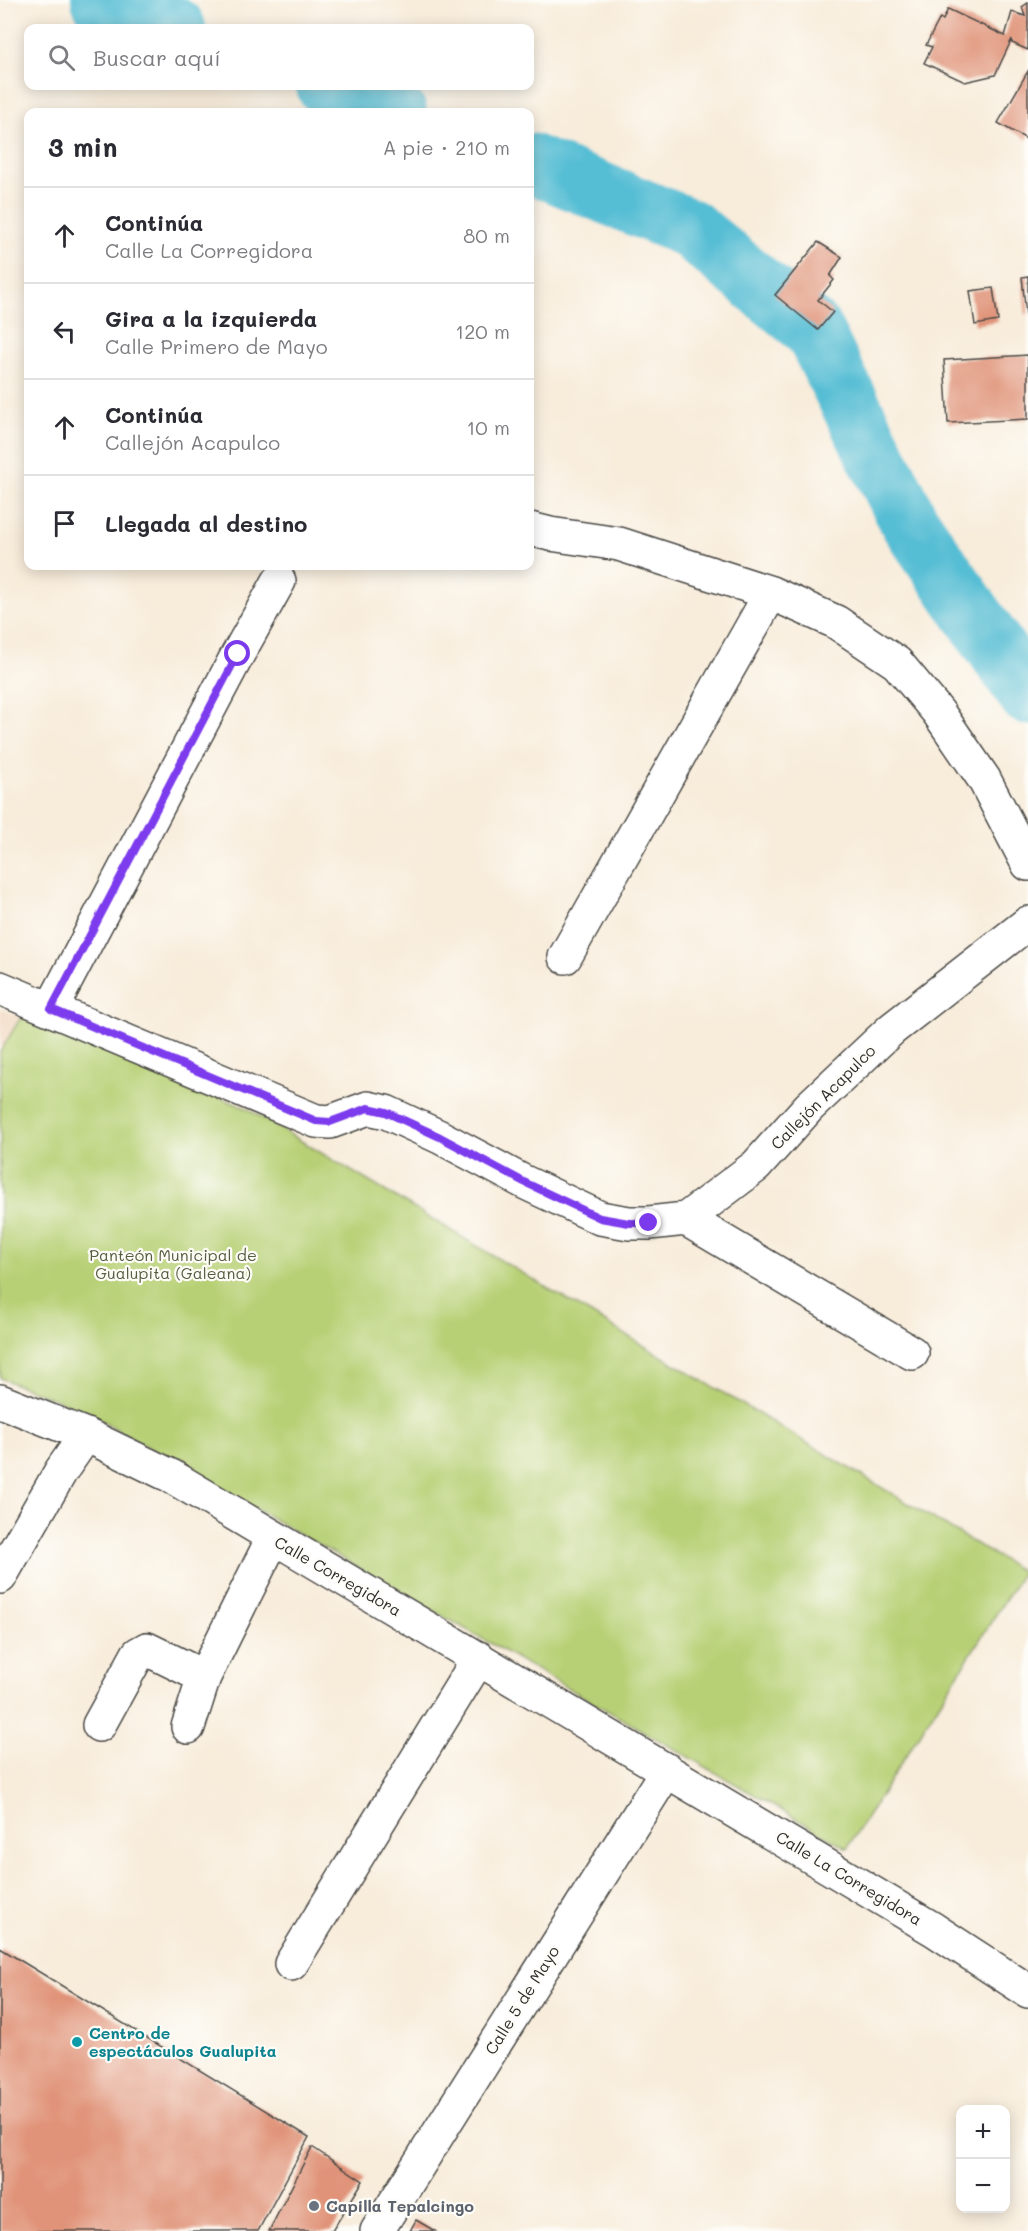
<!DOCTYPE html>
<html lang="es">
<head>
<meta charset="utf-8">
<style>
	body { margin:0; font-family:Mali,sans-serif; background:#f7f7f7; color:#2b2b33 }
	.controls { position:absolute; right:18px; bottom:18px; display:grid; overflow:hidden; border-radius:12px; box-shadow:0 3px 15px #0003 }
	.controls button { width:54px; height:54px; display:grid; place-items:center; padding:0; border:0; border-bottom:2px solid #e1e1e2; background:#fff; color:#2b2b33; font:30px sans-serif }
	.stop { position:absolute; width:18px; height:18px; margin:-14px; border:4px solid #7c3aed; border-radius:50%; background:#fff }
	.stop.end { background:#7c3aed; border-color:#fff; box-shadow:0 2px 6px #0008 }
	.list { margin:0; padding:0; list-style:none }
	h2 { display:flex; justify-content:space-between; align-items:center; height:78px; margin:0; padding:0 24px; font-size:26px }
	h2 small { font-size:20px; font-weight:400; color:#7c7c81 }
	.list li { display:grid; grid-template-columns:39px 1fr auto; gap:18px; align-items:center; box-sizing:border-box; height:96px; padding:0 24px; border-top:2px solid #e1e1e2 }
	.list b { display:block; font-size:22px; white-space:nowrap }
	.list p { margin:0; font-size:20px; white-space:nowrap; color:#7c7c81 }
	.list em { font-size:20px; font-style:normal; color:#7c7c81 }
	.icon { flex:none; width:33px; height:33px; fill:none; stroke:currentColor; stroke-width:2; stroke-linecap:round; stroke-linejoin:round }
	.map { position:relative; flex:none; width:1028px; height:2231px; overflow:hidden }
	.search { position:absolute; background:#fff; box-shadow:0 3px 15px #0003; left:24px; top:24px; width:510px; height:66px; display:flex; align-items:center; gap:15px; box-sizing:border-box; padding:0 21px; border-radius:12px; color:#7c7c81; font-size:22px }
	.panel { position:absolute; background:#fff; box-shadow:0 3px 15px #0003; left:24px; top:108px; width:510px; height:462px; border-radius:12px }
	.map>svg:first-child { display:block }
</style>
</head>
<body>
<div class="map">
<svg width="1028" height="2231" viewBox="0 0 1028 2231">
	<rect width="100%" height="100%" fill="#fdfcf7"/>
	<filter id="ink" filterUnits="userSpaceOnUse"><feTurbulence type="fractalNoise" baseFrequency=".0167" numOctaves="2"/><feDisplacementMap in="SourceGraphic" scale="12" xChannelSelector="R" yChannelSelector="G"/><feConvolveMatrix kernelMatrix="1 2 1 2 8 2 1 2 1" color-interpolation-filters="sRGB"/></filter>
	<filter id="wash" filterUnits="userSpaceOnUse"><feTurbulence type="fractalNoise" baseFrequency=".008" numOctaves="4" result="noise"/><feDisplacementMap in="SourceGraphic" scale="24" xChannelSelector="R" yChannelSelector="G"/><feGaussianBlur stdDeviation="1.35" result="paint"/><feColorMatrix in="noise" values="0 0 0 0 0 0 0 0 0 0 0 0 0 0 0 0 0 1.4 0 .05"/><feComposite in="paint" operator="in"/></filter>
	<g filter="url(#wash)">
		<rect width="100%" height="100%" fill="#f8ecda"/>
		<path fill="#f1d5bd" d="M 0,1009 L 21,1017 L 0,1052 Z"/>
		<path fill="#b7d075" stroke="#717e50" stroke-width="1.5" d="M 21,1017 L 246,1108 L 1023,1572 L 847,1848 L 85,1411 L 0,1378 L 0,1052 Z"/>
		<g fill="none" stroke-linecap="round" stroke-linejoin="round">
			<path stroke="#56bed4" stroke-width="60" d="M 101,0 L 176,28
				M 326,86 L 397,112
				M 530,163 L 689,228 L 813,330 L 910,523 L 1028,695"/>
		</g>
		<g id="blocks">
			<path fill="#e09378" d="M 1028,3 L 1028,50 L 1012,43 L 1012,39 L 995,75 L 965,82 L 924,63 L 932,47 L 926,45 L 940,18 L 943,20 L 948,9 L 1005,36 L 1012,12 L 1025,16 L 1022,7 Z
				M 1028,71 L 1028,140 L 998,123 Z
				M 818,242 L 842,257 L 830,276 L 834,280 L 818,300 L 833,312 L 818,330 L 775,295 Z
				M 1028,276 L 1028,315 L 1026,315 L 1022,277 Z
				M 993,288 L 998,321 L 975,325 L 970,291 Z
				M 1028,355 L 1028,419 L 948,423 L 944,360 Z
				M 0,1948 L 309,2137 L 258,2231 L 0,2231 Z
				M 312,2147 L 363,2181 L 332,2231 L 269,2231 Z
				M 416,2220 L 435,2231 L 410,2231 Z"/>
		</g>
	</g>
	<g filter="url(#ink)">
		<use href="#blocks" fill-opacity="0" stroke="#4a4845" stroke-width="1.5"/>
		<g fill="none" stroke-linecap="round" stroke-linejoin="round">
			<defs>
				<path id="minor" d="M 530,529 L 550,534 L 619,544 L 771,593 L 836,622 L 897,663 L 938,712 L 984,779 L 1028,864
					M 565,957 L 771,593
					M 0,988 L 316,1121 L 330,1122 L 368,1108 L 386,1112 L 440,1137 L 524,1182 L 600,1218 L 629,1223 L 649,1223 L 686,1219 L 756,1166 L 809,1107 L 892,1029 L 1028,923
					M 51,1009 L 238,654 L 279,581
					M 686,1219 L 912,1353
					M 0,1401 L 86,1435 L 171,1476 L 933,1929 L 1028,1991
					M 0,1577 L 61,1471 L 86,1435
					M 99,1725 L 138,1654 L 147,1649 L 204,1677
					M 188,1727 L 204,1677 L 273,1538
					M 291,1964 L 479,1658
					M 377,2231 L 667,1770"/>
			</defs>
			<use href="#minor" stroke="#4a4845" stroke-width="36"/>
			<use href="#minor" stroke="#fff" stroke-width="33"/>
		</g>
	</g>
	<g fill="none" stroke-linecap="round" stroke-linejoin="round" filter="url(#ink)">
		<path stroke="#7c3aed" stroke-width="8" d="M 238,654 L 51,1009 L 316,1121 L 330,1122 L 368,1108 L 386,1112 L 440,1137 L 524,1182 L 600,1218 L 629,1223 L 649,1223"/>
	</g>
	<circle fill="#0f9aa8" stroke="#fdfcf7" stroke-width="2" cx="77" cy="2042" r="6"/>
	<circle fill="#6b7280" stroke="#fdfcf7" stroke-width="2" cx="314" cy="2206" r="6"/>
	<g text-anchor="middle" stroke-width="4.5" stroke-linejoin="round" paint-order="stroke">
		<g font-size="16" fill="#2b2b2b" stroke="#fdfcf7">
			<text transform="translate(823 1097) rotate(-45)" y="6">Callejón Acapulco</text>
			<text transform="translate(338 1576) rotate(30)" y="6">Calle Corregidora</text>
			<text transform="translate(849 1878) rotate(31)" y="6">Calle La Corregidora</text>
			<text transform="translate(522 2000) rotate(-58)" y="6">Calle 5 de Mayo</text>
		</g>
		<g font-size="16" fill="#555d41" stroke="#fdfcf7">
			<text x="173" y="1261">Panteón Municipal de<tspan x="173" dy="18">Gualupita (Galeana)</tspan></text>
		</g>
		<g font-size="16" font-weight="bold" fill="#0d838f" stroke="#fdfcf7" text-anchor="start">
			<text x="89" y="2039">Centro de<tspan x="89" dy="18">espectáculos Gualupita</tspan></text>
		</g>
		<g font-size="16" font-weight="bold" fill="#5b616d" stroke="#fdfcf7" text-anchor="start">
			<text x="326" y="2212">Capilla Tepalcingo</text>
		</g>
	</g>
</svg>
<div class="controls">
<button>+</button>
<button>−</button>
</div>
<div class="stop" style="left:238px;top:654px"></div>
<div class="stop end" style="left:649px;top:1223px"></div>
<div class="search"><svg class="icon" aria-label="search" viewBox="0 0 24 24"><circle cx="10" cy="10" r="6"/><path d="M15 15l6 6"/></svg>Buscar aquí</div>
<section class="panel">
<h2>3 min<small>A pie · 210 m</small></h2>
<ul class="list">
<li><svg class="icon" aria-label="ahead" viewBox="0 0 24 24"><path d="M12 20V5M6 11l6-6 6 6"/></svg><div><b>Continúa</b><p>Calle La Corregidora</p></div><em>80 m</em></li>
<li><svg class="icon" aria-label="left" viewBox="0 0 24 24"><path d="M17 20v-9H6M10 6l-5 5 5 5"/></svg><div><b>Gira a la izquierda</b><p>Calle Primero de Mayo</p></div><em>120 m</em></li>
<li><svg class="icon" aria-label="ahead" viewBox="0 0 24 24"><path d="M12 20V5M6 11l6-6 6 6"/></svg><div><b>Continúa</b><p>Callejón Acapulco</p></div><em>10 m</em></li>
<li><svg class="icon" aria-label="arrive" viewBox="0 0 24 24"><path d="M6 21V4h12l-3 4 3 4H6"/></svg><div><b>Llegada al destino</b></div></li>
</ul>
</section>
</div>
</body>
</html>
